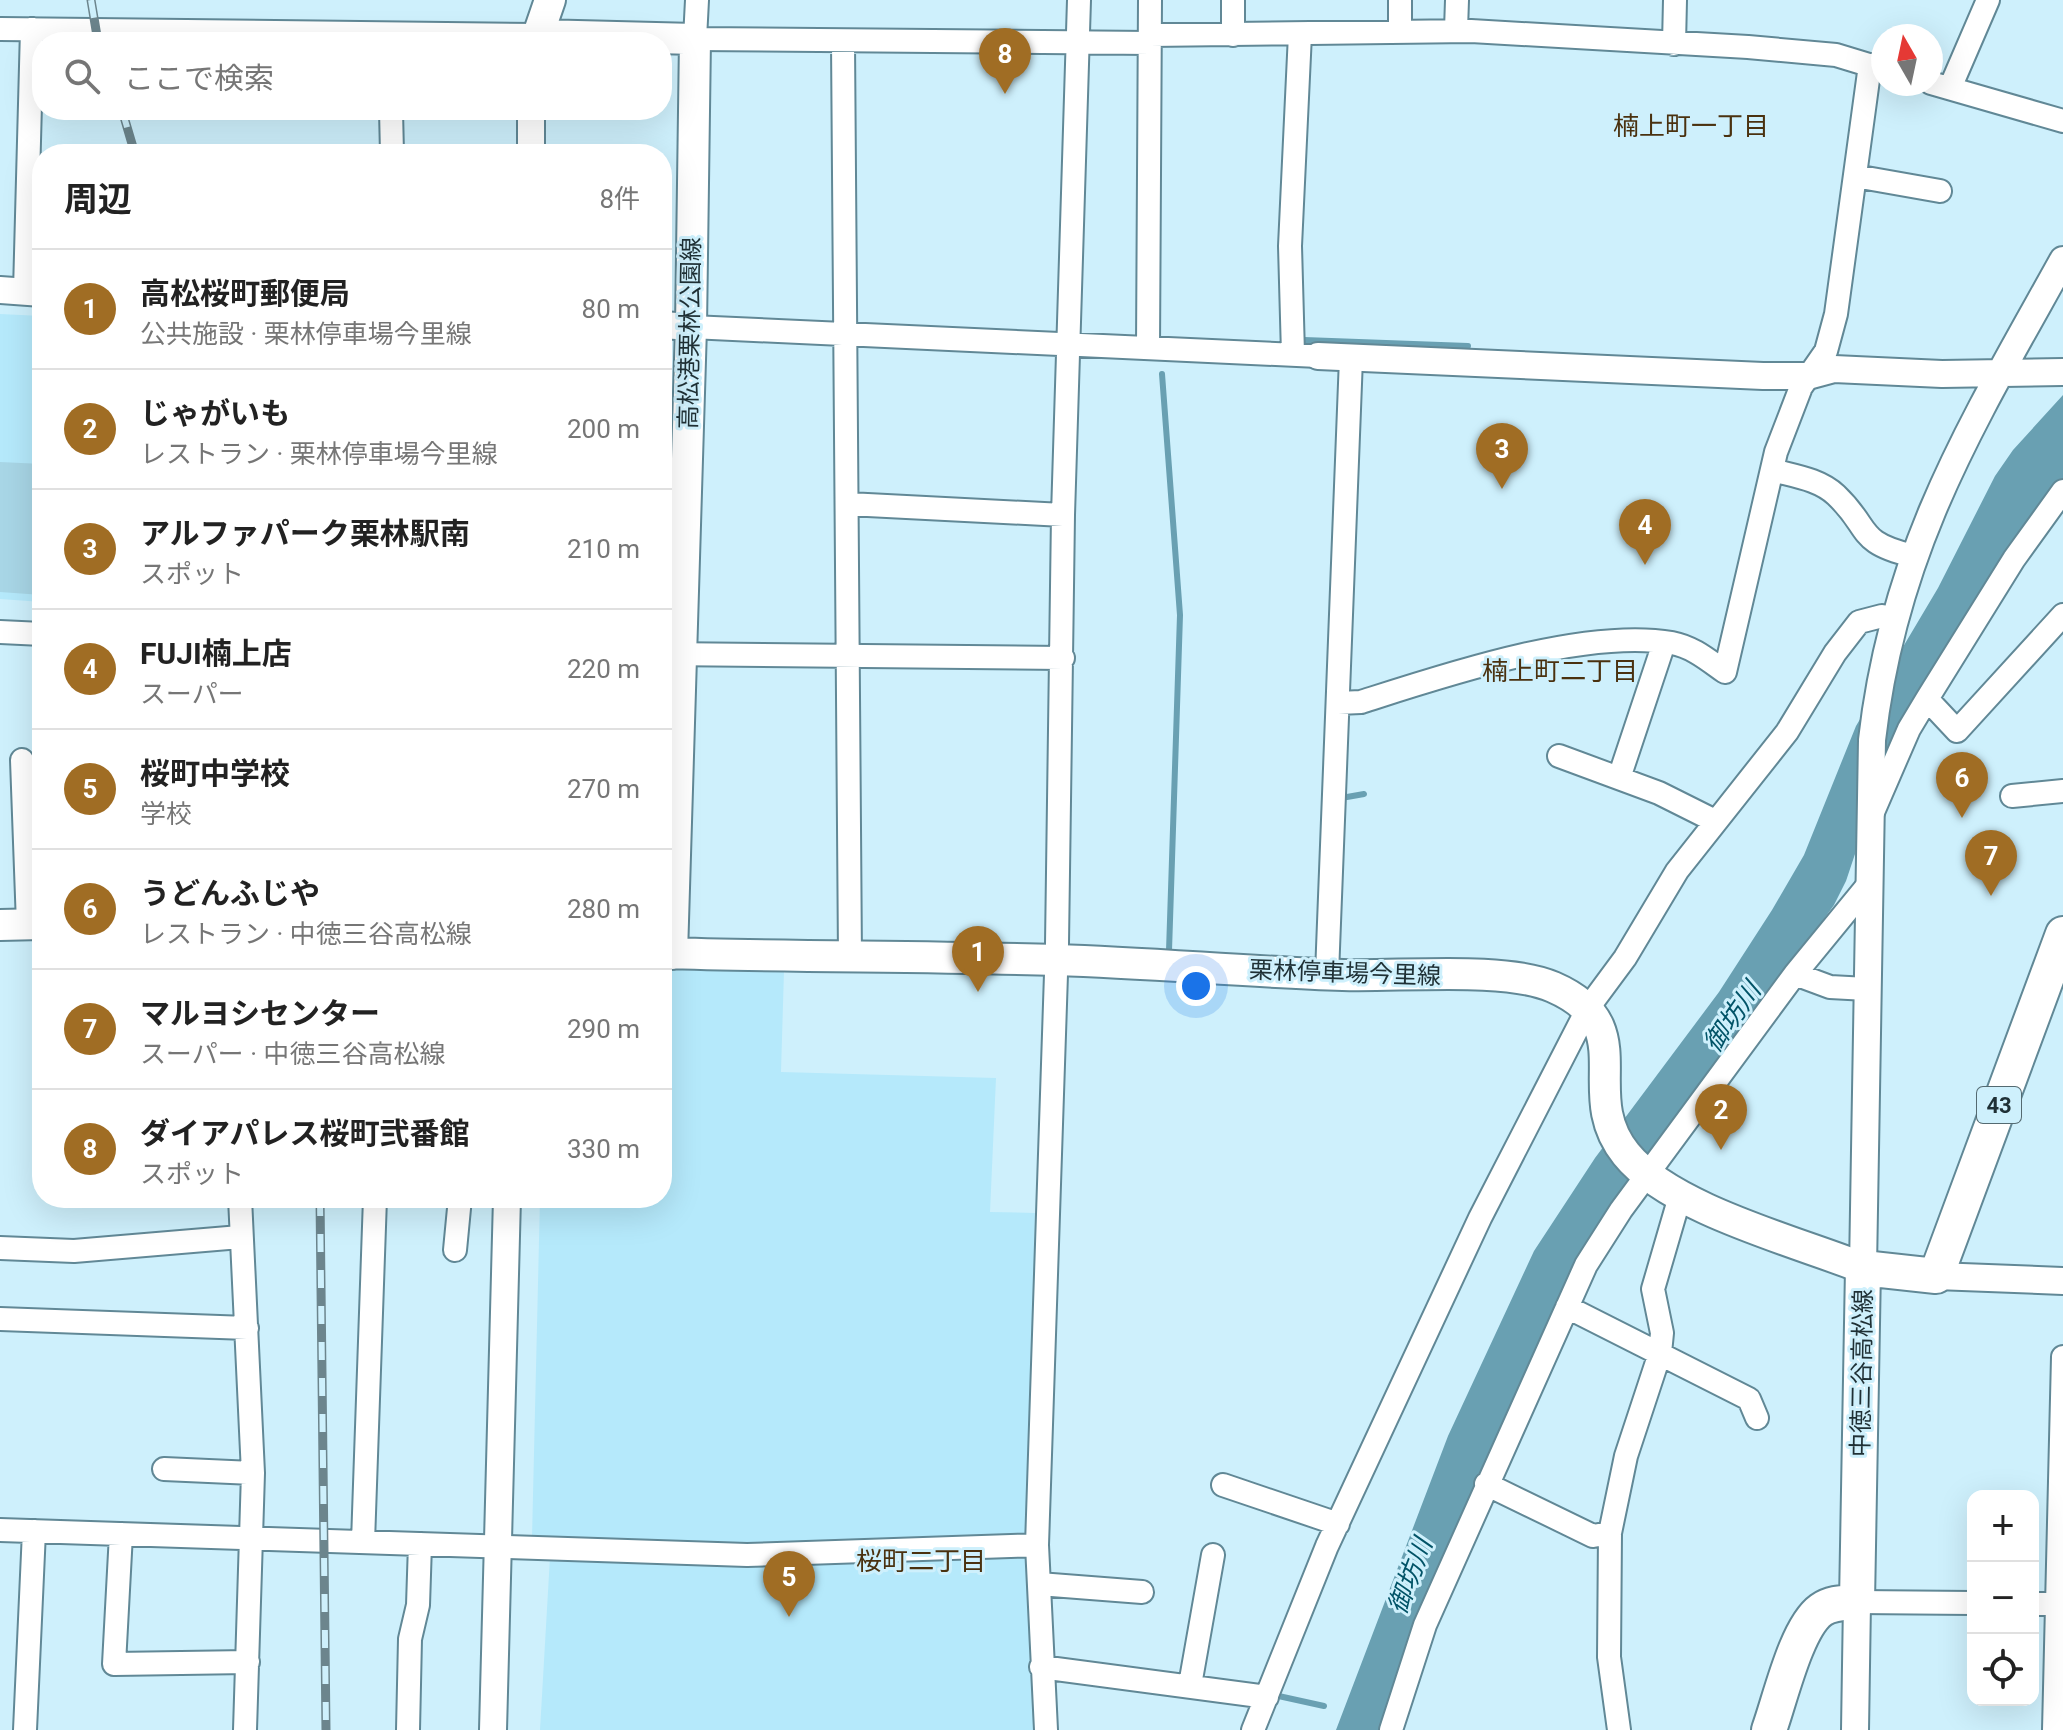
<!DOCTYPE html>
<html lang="ja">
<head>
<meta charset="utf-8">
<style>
	body { margin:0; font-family:Roboto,"Noto Sans JP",sans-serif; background:#f2f2f2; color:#222 }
	.controls { position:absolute; right:24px; bottom:24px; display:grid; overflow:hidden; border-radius:16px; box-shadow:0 8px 32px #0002 }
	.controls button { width:72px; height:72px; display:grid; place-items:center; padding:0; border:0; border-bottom:2px solid #e0e0e0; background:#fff; color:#222; font:40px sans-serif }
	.compass { position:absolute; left:1871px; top:24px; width:72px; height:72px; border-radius:50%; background:#fff; box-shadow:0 8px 32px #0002; rotate:351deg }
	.you { position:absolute; left:1196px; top:986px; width:28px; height:28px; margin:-20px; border:6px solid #fff; border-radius:50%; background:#1a73e8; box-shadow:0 0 0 12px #1a73e833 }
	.badge { display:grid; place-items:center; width:52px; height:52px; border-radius:50%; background:#a06d24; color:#fff; font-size:26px; font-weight:700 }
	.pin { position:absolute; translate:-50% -66px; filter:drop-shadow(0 2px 4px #0008) }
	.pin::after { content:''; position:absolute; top:42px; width:28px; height:24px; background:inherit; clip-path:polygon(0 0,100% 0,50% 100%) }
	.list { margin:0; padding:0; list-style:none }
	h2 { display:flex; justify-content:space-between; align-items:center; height:104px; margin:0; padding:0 32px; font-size:34px }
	h2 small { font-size:26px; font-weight:400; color:#767676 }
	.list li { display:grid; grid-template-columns:52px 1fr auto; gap:24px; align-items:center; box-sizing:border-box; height:120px; padding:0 32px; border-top:2px solid #e0e0e0 }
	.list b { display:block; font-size:30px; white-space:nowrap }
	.list p { margin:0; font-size:26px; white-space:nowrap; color:#767676 }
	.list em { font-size:26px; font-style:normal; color:#767676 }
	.icon { flex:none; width:44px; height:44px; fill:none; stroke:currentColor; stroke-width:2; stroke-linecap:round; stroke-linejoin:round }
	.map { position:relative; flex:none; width:2063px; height:1730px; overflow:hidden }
	.search { position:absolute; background:#fff; box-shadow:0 8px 32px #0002; left:32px; top:32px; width:640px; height:88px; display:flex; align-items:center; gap:20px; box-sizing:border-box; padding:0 28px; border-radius:32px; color:#767676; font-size:30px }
	.panel { position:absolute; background:#fff; box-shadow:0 8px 32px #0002; left:32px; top:144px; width:640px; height:1064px; border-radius:32px }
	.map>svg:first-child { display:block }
</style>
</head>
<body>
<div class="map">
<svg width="2063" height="1730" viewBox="0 0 2063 1730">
	<rect width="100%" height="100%" fill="#cef0fc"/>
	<path fill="#b5e9fb" d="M 0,314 L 42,316 L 42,602 L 0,599 Z
		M 662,969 L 784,971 L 781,1072 L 996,1078 L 990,1212 L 1035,1213 L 1029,1535 L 748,1546 L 532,1538 L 540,1198 L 662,1198 Z
		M 1029,1552 L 1037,1730 L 540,1730 L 550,1557 Z"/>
	<path fill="#a8d6e6" d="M 0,462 L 42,464 L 42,595 L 0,592 Z"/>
	<path fill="#69a0b2" d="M 2063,395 L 2063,480 L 2047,500 L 1868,815 L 1846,881 L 1834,905 L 1573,1268 L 1448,1547 L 1380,1730 L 1336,1730 L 1448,1436 L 1534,1251 L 1595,1158 L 1719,992 L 1772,910 L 1804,855 L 1856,726 L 1938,588 L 1995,476 L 2013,450 Z"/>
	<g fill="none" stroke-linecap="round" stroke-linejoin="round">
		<path stroke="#69a0b2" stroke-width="6" d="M 1304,340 L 1468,346
			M 1162,374 L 1180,615 L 1169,951
			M 1347,797 L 1364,794
			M 1274,1695 L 1324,1706"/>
		<defs>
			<path id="minor" d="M 697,0 L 695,39 L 1150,43
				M 0,29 L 538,35
				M 1456,30 L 1457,0
				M 1400,32 L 1400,0
				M 1150,35 L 1471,31 L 1748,47 L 1836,55 L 1882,69
				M 1233,35 L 1233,0
				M 843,42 L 850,958
				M 1674,44 L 1675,0
				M 1931,83 L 2063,121
				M 1950,88 L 1988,0
				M 391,110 L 392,154
				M 1855,176 L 1940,191
				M 25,291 L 32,29
				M 691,327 L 1318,356
				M 1148,348 L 1150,0
				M 1293,354 L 1290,246 L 1300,34
				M 1772,470 C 1794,476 1819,479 1836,495 C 1872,529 1855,542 1913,556
				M 848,504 L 1063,515
				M 0,632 L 42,634
				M 662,654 L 1063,658
				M 1927,699 L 1957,731 L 2063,615
				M 1338,703 L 1361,702 C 1445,675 1585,628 1672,643 C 1693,647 1708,660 1725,672 L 1776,452 L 1801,387 L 1826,351 L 1836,314 L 1870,65
				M 1559,756 L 1659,793 L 1715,821
				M 22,760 L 28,924
				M 1619,778 L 1664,643
				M 2012,796 L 2063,791
				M 1873,812 L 1909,729 L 1927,699 L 2014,559 L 2063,491
				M 1327,974 L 1351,358
				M 1795,974 L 1830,987 L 1867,989
				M 240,1198 L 253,1473 L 245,1730
				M 0,1248 L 74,1251 L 240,1237
				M 455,1250 L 460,1198
				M 1567,1307 L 1749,1399 L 1757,1418
				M 0,1319 L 247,1328
				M 164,1469 L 253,1473
				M 1486,1484 L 1593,1536 L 1610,1533
				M 1223,1485 L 1338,1524
				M 0,1530 L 747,1555 L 1037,1545
				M 121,1534 L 114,1664 L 248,1662
				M 363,1542 L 375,1198
				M 1039,1584 L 1142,1592
				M 1857,1602 L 1973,1603
				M 2033,1604 L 2063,1604
				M 1041,1667 L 1267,1697
				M 1190,1685 L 1213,1555
				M 25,1730 L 34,1531
				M 408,1730 L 410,1639 L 418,1605 L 420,1544
				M 1046,1730 L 1037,1545 L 1057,944 L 1063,515 L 1079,0
				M 1253,1730 L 1327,1546 L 1480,1218 L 1588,1008 L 1625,958 L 1677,871 L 1787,732 L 1835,653 L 1859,622 L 1882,616 L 1893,618
				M 1391,1730 L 1425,1625 L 1586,1265 L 1621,1210 L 1795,974 L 1868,885
				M 1619,1730 L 1609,1657 L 1610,1533 L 1626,1456 L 1660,1353 L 1662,1333 L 1653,1289 L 1681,1193
				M 2054,1730 L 2063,1357"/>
			<path id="tertiary" d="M 531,154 L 531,110
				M 0,290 L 42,293
				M 662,325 L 691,327
				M 1318,356 L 1763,376 L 1808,376 L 1834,369 L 1942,374 L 2063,372
				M 1863,1268 L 1872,740 C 1894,548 1972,424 2063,260
				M 1936,1276 L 2063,1281
				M 493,1730 L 507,1198
				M 1855,1730 L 1857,1602"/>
			<path id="secondary" d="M 550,0 L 538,35 L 695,39 L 691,327 L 672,954
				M 0,925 L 42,924
				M 662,953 C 794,957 926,956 1057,960 C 1153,963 1248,972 1343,975 C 1399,977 1505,966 1553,987 C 1645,1027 1575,1091 1626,1154 C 1670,1209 1798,1242 1863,1268"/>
			<path id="primary" d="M 1769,1730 C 1780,1700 1796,1628 1821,1610 C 1832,1602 1845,1603 1857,1602 L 1863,1268 L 1936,1276 L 2063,934"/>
		</defs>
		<use href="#minor" stroke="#618896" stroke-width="26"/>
		<use href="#tertiary" stroke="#618896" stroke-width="30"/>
		<use href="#secondary" stroke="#618896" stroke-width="34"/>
		<use href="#primary" stroke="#618896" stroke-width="38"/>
		<use href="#minor" stroke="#fff" stroke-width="22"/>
		<use href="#tertiary" stroke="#fff" stroke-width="26"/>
		<use href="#secondary" stroke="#fff" stroke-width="30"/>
		<use href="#primary" stroke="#fff" stroke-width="34"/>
		<defs>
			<path id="rail" d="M 91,0 L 98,42
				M 122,110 L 135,154
				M 320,1198 L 326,1730"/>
		</defs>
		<use href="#rail" stroke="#6c858d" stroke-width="9"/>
		<use href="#rail" stroke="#cef0fc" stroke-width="6" stroke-dasharray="18" stroke-linecap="butt"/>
	</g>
	<g text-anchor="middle" stroke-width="6" stroke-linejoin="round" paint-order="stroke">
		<rect fill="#cef0fc" stroke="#546a71" stroke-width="2" x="1977" y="1087" width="44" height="36" rx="6"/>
		<g font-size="22" font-weight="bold" fill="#1f3035">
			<text x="1999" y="1113">43</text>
		</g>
		<g font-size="24" fill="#1f3035" stroke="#cef0fc">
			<text transform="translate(690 333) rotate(-89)" y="8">高松港栗林公園線</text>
			<text transform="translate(1345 973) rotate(2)" y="8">栗林停車場今里線</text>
			<text transform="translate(1862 1373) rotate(-89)" y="8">中徳三谷高松線</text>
		</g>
		<g font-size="26" fill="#4a310f" stroke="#cef0fc">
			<text x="1691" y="135">楠上町一丁目</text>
			<text x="1560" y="680">楠上町二丁目</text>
			<text x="921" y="1570">桜町二丁目</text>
		</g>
		<g font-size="26" font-style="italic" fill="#025367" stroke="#cef0fc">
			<text transform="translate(1732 1017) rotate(-55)" y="9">御坊川</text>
			<text transform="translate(1410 1576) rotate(-69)" y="9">御坊川</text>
		</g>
	</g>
</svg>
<div class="controls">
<button>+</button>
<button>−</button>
<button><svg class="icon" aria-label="locate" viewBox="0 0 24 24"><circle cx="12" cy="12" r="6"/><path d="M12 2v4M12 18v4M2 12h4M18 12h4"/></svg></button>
</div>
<svg class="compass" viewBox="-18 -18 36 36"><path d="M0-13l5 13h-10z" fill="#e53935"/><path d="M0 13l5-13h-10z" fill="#767676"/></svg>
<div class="you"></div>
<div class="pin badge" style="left:978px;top:992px">1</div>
<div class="pin badge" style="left:1721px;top:1150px">2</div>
<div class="pin badge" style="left:1502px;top:489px">3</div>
<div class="pin badge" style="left:1645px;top:565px">4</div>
<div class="pin badge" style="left:789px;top:1617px">5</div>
<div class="pin badge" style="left:1962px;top:818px">6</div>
<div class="pin badge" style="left:1991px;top:896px">7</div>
<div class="pin badge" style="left:1005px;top:94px">8</div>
<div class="search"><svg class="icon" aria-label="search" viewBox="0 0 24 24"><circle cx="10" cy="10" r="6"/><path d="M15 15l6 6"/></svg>ここで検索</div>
<section class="panel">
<h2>周辺<small>8件</small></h2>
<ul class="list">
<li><span class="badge">1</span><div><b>高松桜町郵便局</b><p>公共施設 · 栗林停車場今里線</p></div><em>80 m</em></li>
<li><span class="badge">2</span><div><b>じゃがいも</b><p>レストラン · 栗林停車場今里線</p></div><em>200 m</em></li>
<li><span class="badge">3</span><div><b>アルファパーク栗林駅南</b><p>スポット</p></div><em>210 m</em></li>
<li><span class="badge">4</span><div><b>FUJI楠上店</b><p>スーパー</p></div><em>220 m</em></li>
<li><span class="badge">5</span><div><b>桜町中学校</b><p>学校</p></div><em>270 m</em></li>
<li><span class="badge">6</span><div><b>うどんふじや</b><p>レストラン · 中徳三谷高松線</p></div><em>280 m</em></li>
<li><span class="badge">7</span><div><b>マルヨシセンター</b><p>スーパー · 中徳三谷高松線</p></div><em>290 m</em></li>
<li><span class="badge">8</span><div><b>ダイアパレス桜町弐番館</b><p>スポット</p></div><em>330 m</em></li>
</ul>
</section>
</div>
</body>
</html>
